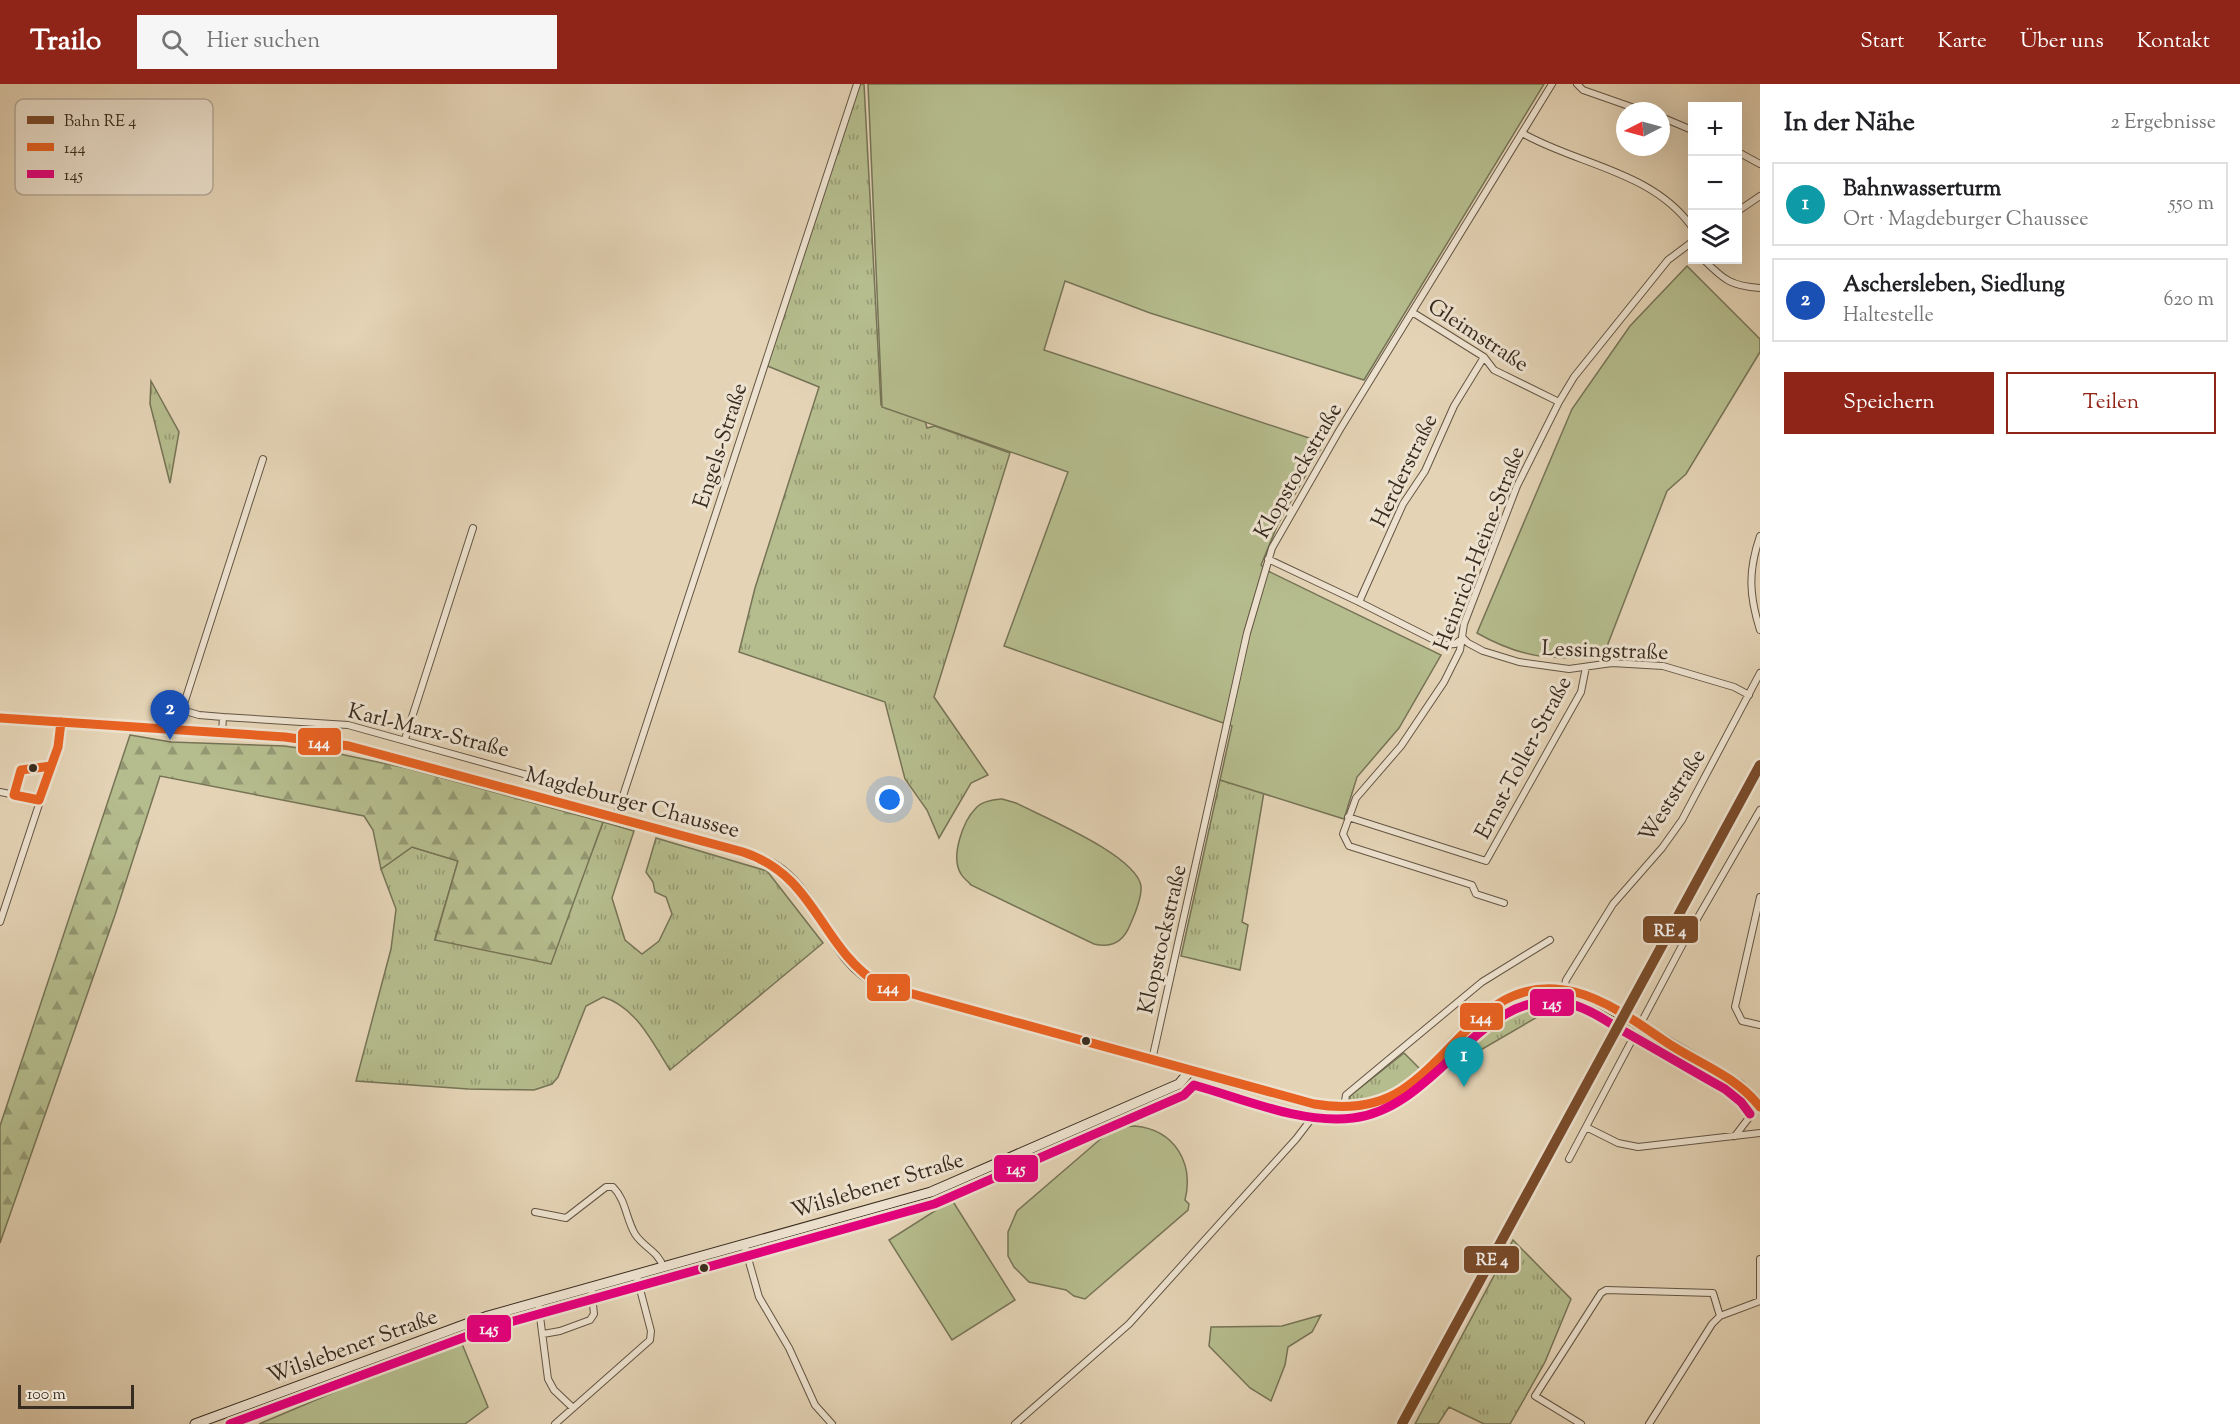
<!DOCTYPE html>
<html lang="de">
<head>
<meta charset="utf-8">
<style>
	body { margin:0; font-family:"Sorts Mill Goudy",serif; background:#f6f6f6; color:#202124 }
	.controls { position:absolute; right:18px; top:18px; display:grid; overflow:hidden; border-radius:0px; box-shadow:0 6px 24px #0002 }
	.controls button { width:54px; height:54px; display:grid; place-items:center; padding:0; border:0; border-bottom:2px solid #e0e0e0; background:#fff; color:#202124; font:30px sans-serif }
	.compass { position:absolute; left:1616px; top:18px; width:54px; height:54px; border-radius:50%; background:#fff; box-shadow:0 6px 24px #0002; rotate:264deg }
	.scale { position:absolute; left:18px; bottom:15px; width:116px; box-sizing:border-box; padding-left:6px; border:3px solid #382b1f; border-top:0; font-size:16px; line-height:21px; white-space:nowrap; color:#382b1f; -webkit-text-stroke:4px #ede2cf; paint-order:stroke }
	.you { position:absolute; left:890px; top:716px; width:21px; height:21px; margin:-15px; border:4px solid #fff; border-radius:50%; background:#1a73e8; box-shadow:0 0 0 9px #1a73e833 }
	.badge { display:grid; place-items:center; width:39px; height:39px; border-radius:50%; background:#8f2418; color:#fff; font-size:20px; font-weight:700 }
	.pin { position:absolute; translate:-50% -50px; filter:drop-shadow(0 2px 3px #0008) }
	.pin::after { content:''; position:absolute; top:32px; width:21px; height:18px; background:inherit; clip-path:polygon(0 0,100% 0,50% 100%) }
	.list { margin:0; padding:0; list-style:none }
	h2 { display:flex; justify-content:space-between; align-items:center; height:78px; margin:0; padding:0 24px; font-size:26px }
	h2 small { font-size:20px; font-weight:400; color:#757577 }
	.list li { display:grid; grid-template-columns:39px 1fr auto; gap:18px; align-items:center; box-sizing:border-box; height:84px; margin:0 12px 12px; padding:0 12px; border:2px solid #e0e0e0; border-radius:0px }
	.list b { display:block; font-size:22px; white-space:nowrap }
	.list p { margin:0; font-size:20px; white-space:nowrap; color:#757577 }
	.list em { font-size:20px; font-style:normal; color:#757577 }
	.actions { display:flex; gap:12px; padding:18px 24px }
	.actions a { flex:1; padding:14px 0; border:2px solid #8f2418; border-radius:0px; text-align:center; font-size:21px; color:#8f2418 }
	.actions .main { background:#8f2418; color:#fff }
	.icon { flex:none; width:33px; height:33px; fill:none; stroke:currentColor; stroke-width:2; stroke-linecap:round; stroke-linejoin:round }
	.map { position:relative; flex:none; width:1760px; height:1340px; overflow:hidden }
	header { display:flex; align-items:center; gap:36px; box-sizing:border-box; height:84px; padding:0 30px; background:#8f2418; color:#fff }
	header strong { font-size:28px }
	nav { display:flex; gap:33px; margin-inline-start:auto; font-size:21px }
	.search { width:420px; height:54px; background:#f6f6f6; display:flex; align-items:center; gap:15px; box-sizing:border-box; padding:0 21px; border-radius:0px; color:#757577; font-size:22px }
	main { display:flex }
	aside { flex:1; background:#fff }
	.map>svg:first-child { display:block }
</style>
</head>
<body>
<header>
<strong>Trailo</strong>
<div class="search"><svg class="icon" aria-label="search" viewBox="0 0 24 24"><circle cx="10" cy="10" r="6"/><path d="M15 15l6 6"/></svg>Hier suchen</div>
<nav><a>Start</a><a>Karte</a><a>Über uns</a><a>Kontakt</a></nav>
</header>
<main>
<div class="map">
<svg width="1760" height="1340" viewBox="0 0 1760 1340">
	<defs>
		<pattern id="grass-tufts" width="24" height="20" patternUnits="userSpaceOnUse" patternTransform="scale(1.5)"><rect width="24" height="20" fill="#b5bc8d"/><path d="M3 7l-1-3M5 7V3M7 7l1-3M15 17l-1-3M17 17v-4M19 17l1-3" fill="none" stroke="#949973"/></pattern>
		<pattern id="forest-firs" width="22" height="20" patternUnits="userSpaceOnUse" patternTransform="scale(1.5)"><rect width="22" height="20" fill="#b5bc8d"/><path d="M5 1l3.5 6h-7zM16 11l3.5 6h-7z" fill="#949973"/></pattern>
	</defs>
	<rect width="100%" height="100%" fill="#e4d3b5"/>
	<filter id="stains"><feTurbulence type="fractalNoise" baseFrequency=".00333" numOctaves="4"/><feColorMatrix values="0 0 0 0 .2 0 0 0 0 .09 0 0 0 0 .02 0 0 0 .5 -.17"/></filter>
	<radialGradient id="worn" r=".72"><stop offset=".6" stop-color="#630" stop-opacity="0"/><stop offset="1" stop-color="#630" stop-opacity=".3"/></radialGradient>
	<path fill="url(#grass-tufts)" stroke="#767456" stroke-width="1.5" d="M 857,0 L 864,0 L 881,321 L 925,336 L 927,344 L 935,342 L 1010,369 L 934,613 L 988,691 L 971,699 L 939,754 L 927,726 L 905,695 L 885,618 L 739,568 L 755,504 L 819,303 L 765,281 Z
		M 151,297 L 179,348 L 170,399 L 150,320 Z
		M 1220,696 L 1264,708 L 1242,838 L 1248,841 L 1240,886 L 1181,872 Z
		M 603,738 L 634,747 L 612,814 L 625,856 L 642,870 L 659,857 L 672,830 L 666,813 L 655,808 L 653,798 L 646,788 L 656,754 L 767,787 L 823,859 L 670,986 C 652,958 636,923 603,913 L 586,922 L 558,993 L 552,1000 L 534,1006 L 468,1005 L 356,997 L 391,865 L 396,825 L 381,785 L 412,763 L 458,777 L 435,855 L 593,765 Z
		M 1539,916 L 1563,918 L 1460,978 L 1367,1037 L 1335,1032 L 1350,1020 L 1350,1012 L 1404,969 L 1429,994 C 1462,959 1489,922 1539,916 Z
		M 1513,1156 L 1571,1215 L 1545,1278 L 1510,1340 L 1484,1340 L 1449,1323 L 1438,1340 L 1415,1340 Z"/>
	<path fill="url(#forest-firs)" stroke="#767456" stroke-width="1.5" d="M 130,651 L 171,658 L 284,662 L 335,669 L 406,684 L 603,738 L 551,880 L 435,856 L 458,777 L 412,763 L 381,785 L 373,746 L 364,732 L 160,692 L 115,831 L 0,1159 L 0,1042 Z"/>
	<path fill="#b5bc8d" stroke="#767456" stroke-width="1.5" d="M 868,0 L 1544,0 L 1364,296 L 1150,229 L 1065,197 L 1044,266 L 1324,359 L 1278,440 L 1261,481 L 1268,487 L 1441,571 L 1399,644 L 1357,693 L 1344,735 L 1220,696 L 1232,642 L 1004,562 L 1068,388 L 882,323 Z
		M 1687,182 L 1760,255 L 1760,268 L 1686,390 L 1667,407 L 1604,570 C 1555,578 1521,574 1477,549 L 1572,325 L 1630,242 Z
		M 1002,715 L 1016,719 C 1043,733 1136,771 1141,802 C 1142,814 1135,830 1130,841 C 1123,859 1111,864 1094,860 L 971,801 C 968,797 963,794 961,790 C 950,773 963,737 976,724 C 982,717 993,716 1002,715 Z
		M 1135,1042 C 1175,1046 1194,1079 1185,1116 L 1189,1120 L 1188,1126 L 1085,1215 L 1074,1212 L 1066,1206 L 1029,1198 L 1014,1183 L 1008,1172 L 1008,1148 L 1017,1127 L 1104,1052 L 1121,1043 Z
		M 952,1116 L 1015,1216 L 952,1256 L 889,1156 Z
		M 1321,1231 L 1312,1248 L 1288,1263 L 1285,1281 L 1271,1317 L 1250,1304 L 1209,1262 L 1211,1243 L 1282,1242 Z
		M 460,1255 L 488,1323 L 465,1340 L 259,1340 Z"/>
	<g fill="none" stroke-linecap="round" stroke-linejoin="round">
		<defs>
			<path id="street" d="M 1577,0 L 1583,6 L 1643,27
				M 1661,33 L 1692,46
				M 1522,49 C 1578,81 1652,87 1692,143
				M 1738,68 L 1760,80
				M 1738,127 L 1760,112
				M 1704,176 C 1724,196 1731,202 1760,204
				M 1412,228 L 1484,273 L 1494,286 L 1559,318
				M 1760,452 C 1748,487 1749,511 1760,546
				M 1268,475 L 1359,518 L 1444,561 L 1455,560 L 1463,554 L 1468,559 L 1483,567 L 1519,578 L 1569,585 L 1612,579 L 1663,582 L 1734,603 L 1749,611
				M 1359,518 L 1403,420 L 1425,387 L 1454,322 L 1484,273
				M 223,633 L 199,631 L 182,626 L 263,375
				M 222,649 L 223,633 L 348,641 L 621,717
				M 405,655 L 473,444
				M 0,708 L 39,716
				M 616,733 L 857,0
				M 1348,733 L 1486,777 L 1581,608 L 1586,583
				M 1760,813 L 1735,923 L 1742,937 L 1760,941
				M 1504,819 L 1476,810 L 1472,801 L 1349,762 L 1343,750 L 1356,714 L 1401,662 L 1444,598 L 1460,566 L 1464,540 L 1517,402 L 1559,318 L 1574,293 L 1668,176 L 1692,158
				M 0,838 L 58,663 L 61,638
				M 1564,906 L 1566,896 L 1613,820 L 1662,764 L 1682,736 L 1760,589
				M 1152,976 L 1247,549 L 1272,464 L 1339,347 L 1552,0
				M 1344,1023 L 1346,1011 L 1482,898 L 1550,856
				M 1586,1043 L 1618,1059 L 1638,1063 L 1760,1049
				M 1735,1052 L 1748,1035 L 1750,1013
				M 1569,1075 L 1686,854 L 1760,726
				M 535,1128 L 566,1134 L 606,1103 L 613,1103 C 626,1116 626,1135 635,1150 C 643,1163 659,1168 663,1183
				M 744,1160 L 759,1213 L 789,1264 L 815,1321 L 832,1340
				M 1760,1175 L 1760,1215
				M 538,1217 L 548,1295 L 554,1306 L 573,1324
				M 543,1250 L 560,1247 L 590,1236 L 594,1230 L 591,1202
				M 555,1340 L 650,1256 L 651,1247 L 636,1190
				M 1015,1340 L 1129,1240 L 1296,1055 L 1309,1038 L 1314,1020
				M 1581,1340 L 1535,1312 L 1601,1209 L 1606,1206 L 1713,1209 L 1720,1232
				M 1649,1340 L 1712,1240 L 1720,1232 L 1760,1217"/>
			<path id="secondary" d="M 195,1340 L 488,1232 L 931,1108 L 1179,1000 L 1190,987"/>
			<path id="primary" d="M 0,634 L 285,653 L 349,662 L 743,768 C 756,772 769,777 781,786 C 822,818 831,878 880,901 L 1264,1007 C 1301,1017 1337,1029 1376,1018 C 1441,997 1462,918 1535,907 C 1556,904 1575,907 1593,916
				M 1647,945 L 1740,1001 L 1760,1023"/>
		</defs>
		<use href="#street" stroke="#635544" stroke-width="8"/>
		<use href="#secondary" stroke="#382b1f" stroke-width="11"/>
		<use href="#primary" stroke="#382b1f" stroke-width="11"/>
		<use href="#street" stroke="#ede2cf" stroke-width="6"/>
		<use href="#secondary" stroke="#ede2cf" stroke-width="9"/>
		<use href="#primary" stroke="#e2ba7a" stroke-width="9"/>
		<defs>
			<path id="primary-bridge" d="M 1593,916 L 1647,945"/>
		</defs>
		<use href="#primary-bridge" stroke="#382b1f" stroke-width="11" stroke-linecap="butt"/>
		<use href="#primary-bridge" stroke="#e2ba7a" stroke-width="9"/>
		<defs>
			<path id="bus-1" d="M 0,634 L 285,653 L 349,662 L 743,768 C 817,792 819,863 880,901 L 1314,1020 C 1344,1025 1376,1023 1402,1006 C 1461,967 1491,887 1575,908 C 1606,916 1637,938 1663,956 C 1696,979 1734,990 1760,1023
				M 51,682 L 21,686 L 14,711 L 39,716 L 58,663 L 61,638"/>
			<path id="bus-2" d="M 230,1340 L 492,1243 L 934,1120 L 1184,1011 L 1194,1001 C 1244,1015 1300,1040 1353,1034 C 1439,1024 1481,902 1565,919 C 1584,922 1602,934 1618,944 C 1654,964 1689,985 1725,1005 L 1741,1018 L 1750,1030"/>
		</defs>
		<use href="#bus-1" stroke="#ede2cf" stroke-width="14"/>
		<use href="#bus-2" stroke="#ede2cf" stroke-width="14"/>
		<use href="#bus-1" stroke="#e96222" stroke-width="9"/>
		<use href="#bus-2" stroke="#e5007d" stroke-width="9"/>
		<defs>
			<path id="rail-1" d="M 1402,1340 L 1760,681"/>
		</defs>
		<use href="#rail-1" stroke="#ede2cf" stroke-width="15"/>
		<use href="#rail-1" stroke="#7a4b2a" stroke-width="10"/>
	</g>
	<g fill="#382b1f" stroke="#ede2cf" stroke-width="2">
		<circle cx="33" cy="684" r="5"/>
		<circle cx="1086" cy="957" r="5"/>
		<circle cx="704" cy="1184" r="5"/>
	</g>
	<g text-anchor="middle" stroke-width="6" stroke-linejoin="round" paint-order="stroke">
		<g font-size="22" fill="#382b1f" stroke="#ede2cf">
			<text transform="translate(1479 250) rotate(33)" y="8">Gleimstraße</text>
			<text transform="translate(719 361) rotate(-72)" y="8">Engels-Straße</text>
			<text transform="translate(1297 386) rotate(-60)" y="8">Klopstockstraße</text>
			<text transform="translate(1403 386) rotate(-64)" y="8">Herderstraße</text>
			<text transform="translate(1478 464) rotate(-69)" y="8">Heinrich-Heine-Straße</text>
			<text transform="translate(1605 565) rotate(2)" y="8">Lessingstraße</text>
			<text transform="translate(429 645) rotate(14)" y="8">Karl-Marx-Straße</text>
			<text transform="translate(1522 673) rotate(-62)" y="8">Ernst-Toller-Straße</text>
			<text transform="translate(1671 711) rotate(-58)" y="8">Weststraße</text>
			<text transform="translate(633 717) rotate(15)" y="8">Magdeburger Chaussee</text>
			<text transform="translate(1161 855) rotate(-77)" y="8">Klopstockstraße</text>
			<text transform="translate(877 1100) rotate(-17)" y="8">Wilslebener Straße</text>
			<text transform="translate(352 1261) rotate(-20)" y="8">Wilslebener Straße</text>
		</g>
	</g>
	<rect x="15" y="15" width="198" height="96" rx="9" fill="#ede2cf" stroke="#b7ab9a" stroke-width="1.5"/>
	<rect x="27" y="32" width="27" height="8" fill="#7a4b2a"/>
	<rect x="27" y="59" width="27" height="8" fill="#e96222"/>
	<rect x="27" y="86" width="27" height="8" fill="#e5007d"/>
	<g font-size="16" fill="#382b1f">
		<text x="64" y="42">Bahn RE 4</text>
		<text x="64" y="69">144</text>
		<text x="64" y="96">145</text>
	</g>
	<g stroke="#ede2cf" stroke-width="2">
		<rect x="297" y="643" width="45" height="29" rx="6" fill="#e96222"/>
		<rect x="1642" y="831" width="57" height="29" rx="6" fill="#7a4b2a"/>
		<rect x="866" y="889" width="45" height="29" rx="6" fill="#e96222"/>
		<rect x="1529" y="904" width="46" height="29" rx="6" fill="#e5007d"/>
		<rect x="1459" y="918" width="45" height="29" rx="6" fill="#e96222"/>
		<rect x="993" y="1070" width="46" height="29" rx="6" fill="#e5007d"/>
		<rect x="1463" y="1161" width="57" height="29" rx="6" fill="#7a4b2a"/>
		<rect x="466" y="1230" width="46" height="29" rx="6" fill="#e5007d"/>
	</g>
	<g font-size="16" text-anchor="middle" font-weight="bold" fill="#fff">
		<text x="319" y="664">144</text>
		<text x="1670" y="852">RE 4</text>
		<text x="888" y="909">144</text>
		<text x="1552" y="925">145</text>
		<text x="1481" y="939">144</text>
		<text x="1016" y="1090">145</text>
		<text x="1492" y="1181">RE 4</text>
		<text x="489" y="1250">145</text>
	</g>
	<rect width="100%" height="100%" filter="url(#stains)"/>
	<rect width="100%" height="100%" fill="url(#worn)"/>
</svg>
<div class="controls">
<button>+</button>
<button>−</button>
<button><svg class="icon" aria-label="layers" viewBox="0 0 24 24"><path d="M12 4l9 5-9 5-9-5zM3 14l9 5 9-5"/></svg></button>
</div>
<svg class="compass" viewBox="-18 -18 36 36"><path d="M0-13l5 13h-10z" fill="#e53935"/><path d="M0 13l5-13h-10z" fill="#757577"/></svg>
<div class="scale">100 m</div>
<div class="you"></div>
<div class="pin badge" style="left:1464px;top:1003px;background:#0f9aa8">1</div>
<div class="pin badge" style="left:170px;top:656px;background:#1a4fb4">2</div>
</div>
<aside>
<h2>In der Nähe<small>2 Ergebnisse</small></h2>
<ul class="list">
<li><span class="badge" style="background:#0f9aa8">1</span><div><b>Bahnwasserturm</b><p>Ort · Magdeburger Chaussee</p></div><em>550 m</em></li>
<li><span class="badge" style="background:#1a4fb4">2</span><div><b>Aschersleben, Siedlung</b><p>Haltestelle</p></div><em>620 m</em></li>
</ul>
<div class="actions"><a class="main">Speichern</a><a>Teilen</a></div>
</aside>
</main>
</body>
</html>
